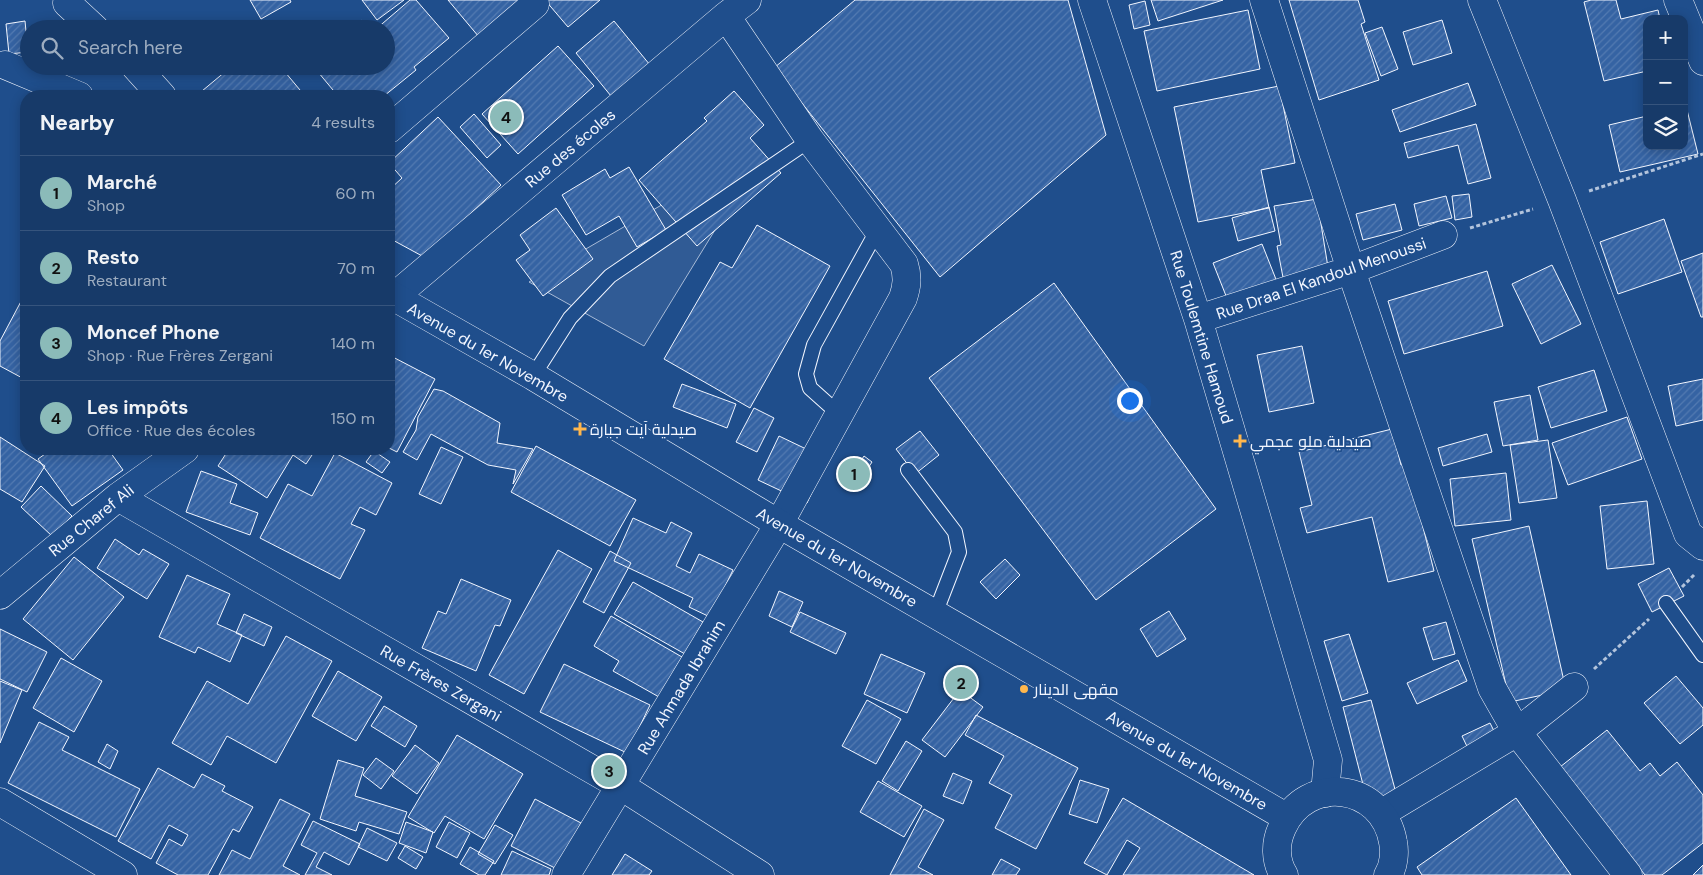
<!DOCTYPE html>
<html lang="en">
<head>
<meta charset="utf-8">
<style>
	body { margin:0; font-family:"DM Sans",Cairo,sans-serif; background:#20416f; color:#f1f3f6 }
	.controls { position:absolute; right:15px; top:15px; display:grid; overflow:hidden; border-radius:10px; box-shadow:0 2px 12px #0003 }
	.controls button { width:45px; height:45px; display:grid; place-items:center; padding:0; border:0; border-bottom:1px solid #36547d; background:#173a69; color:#f1f3f6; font:25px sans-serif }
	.you { position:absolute; left:1129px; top:400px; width:18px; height:18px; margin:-12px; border:4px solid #fff; border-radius:50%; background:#1a73e8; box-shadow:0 0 0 8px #1a73e833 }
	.badge { display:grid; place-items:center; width:32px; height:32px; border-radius:50%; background:#8bbbb9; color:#111; font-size:16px; font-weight:700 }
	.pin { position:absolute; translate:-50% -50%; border:2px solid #fff; box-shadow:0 1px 5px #0006 }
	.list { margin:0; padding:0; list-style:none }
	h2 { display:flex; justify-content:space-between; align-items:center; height:65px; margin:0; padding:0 20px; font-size:21px }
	h2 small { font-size:16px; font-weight:400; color:#9eadc0 }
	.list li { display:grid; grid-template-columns:32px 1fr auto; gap:15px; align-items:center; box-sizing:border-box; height:75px; padding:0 20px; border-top:1px solid #36547d }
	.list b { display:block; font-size:19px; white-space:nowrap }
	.list p { margin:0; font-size:16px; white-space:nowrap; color:#9eadc0 }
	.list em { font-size:16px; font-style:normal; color:#9eadc0 }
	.icon { flex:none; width:28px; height:28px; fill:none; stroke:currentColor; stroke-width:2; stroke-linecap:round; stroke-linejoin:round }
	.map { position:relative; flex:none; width:1703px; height:875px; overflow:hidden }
	.search { position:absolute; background:#173a69; box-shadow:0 2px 12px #0003; left:20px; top:20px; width:375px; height:55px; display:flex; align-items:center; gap:12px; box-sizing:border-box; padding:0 18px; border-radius:28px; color:#9eadc0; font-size:19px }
	.panel { position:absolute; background:#173a69; box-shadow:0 2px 12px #0003; left:20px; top:90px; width:375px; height:365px; border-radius:20px }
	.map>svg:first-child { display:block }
</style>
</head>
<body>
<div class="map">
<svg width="1703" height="875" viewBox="0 0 1703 875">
	<defs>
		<pattern id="building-hatch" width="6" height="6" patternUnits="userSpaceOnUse" patternTransform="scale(1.25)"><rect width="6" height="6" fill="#3563a3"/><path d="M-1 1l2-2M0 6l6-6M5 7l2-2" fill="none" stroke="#537ab1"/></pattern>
	</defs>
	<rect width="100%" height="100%" fill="#1f4e8c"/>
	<path fill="#305b95" stroke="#a8bbd7" d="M 696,185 L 726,212 L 644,346 L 529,282 Z"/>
	<path fill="url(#building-hatch)" stroke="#f2f6ff" d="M 250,0 L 290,0 L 291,2 L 261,19 Z
		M 362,0 L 404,0 L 377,20 Z
		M 410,0 L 416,0 L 449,38 L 414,67 L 416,70 L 384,96 L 338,96 L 313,66 L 386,66 L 386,29 L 376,29 Z
		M 448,0 L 524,0 L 479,37 Z
		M 545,0 L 600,0 L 568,27 Z
		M 855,0 L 1068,0 L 1106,135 L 940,277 L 774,68 Z
		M 1151,0 L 1223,0 L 1158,21 Z
		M 1289,0 L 1358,0 L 1365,22 L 1361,24 L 1379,80 L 1319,100 Z
		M 1591,0 L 1616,0 L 1621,19 L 1658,10 L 1660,19 L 1647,19 L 1647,71 L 1604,81 L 1584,2 Z
		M 1145,1 L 1150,25 L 1134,29 L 1129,5 Z
		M 1248,10 L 1260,69 L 1157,91 L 1144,31 Z
		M 362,20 L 369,29 L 352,29 Z
		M 1442,20 L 1452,53 L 1413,65 L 1403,32 Z
		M 25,21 L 28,52 L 9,54 L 6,24 Z
		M 287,21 L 293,29 L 278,29 Z
		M 614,21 L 650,65 L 611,96 L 576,53 Z
		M 1382,27 L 1398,69 L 1381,76 L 1365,33 Z
		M 558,46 L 594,86 L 518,154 L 482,114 Z
		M 232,66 L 291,66 L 285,72 L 305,96 L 196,96 Z
		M 1468,83 L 1476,105 L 1400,132 L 1392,110 Z
		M 1279,86 L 1295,163 L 1261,170 L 1269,208 L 1198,222 L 1174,107 Z
		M 734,91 L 764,125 L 750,138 L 781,173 L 697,246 L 639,180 L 707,121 L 704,118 Z
		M 1686,106 L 1698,154 L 1620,172 L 1609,125 L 1647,116 L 1647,146 L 1684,146 L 1684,107 Z
		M 474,114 L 501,145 L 487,158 L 460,127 Z
		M 438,117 L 501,185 L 424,257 L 389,238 L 389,190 L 402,178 L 389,163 Z
		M 1476,124 L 1491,178 L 1468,184 L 1458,145 L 1408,158 L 1404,143 Z
		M 629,167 L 666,230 L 637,247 L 619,216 L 586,235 L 562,195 L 605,169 L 610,178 Z
		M 1469,194 L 1472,217 L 1455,220 L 1452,196 Z
		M 1446,196 L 1452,218 L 1419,226 L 1414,204 Z
		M 1317,199 L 1331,286 L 1286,293 L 1277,246 L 1281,245 L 1274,206 Z
		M 1395,204 L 1402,230 L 1363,240 L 1356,214 Z
		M 1269,207 L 1275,231 L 1238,241 L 1232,218 Z
		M 556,208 L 593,259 L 543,296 L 516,260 L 530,250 L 520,235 Z
		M 1664,219 L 1682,272 L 1618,294 L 1600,242 Z
		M 757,225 L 830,266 L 750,408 L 664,359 L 720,262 L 732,268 Z
		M 1262,244 L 1283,297 L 1234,316 L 1213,263 Z
		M 1703,253 L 1703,317 L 1701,317 L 1681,261 Z
		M 1552,265 L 1581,324 L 1541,344 L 1512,284 Z
		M 1487,271 L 1503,326 L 1404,354 L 1388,301 Z
		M 1054,283 L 1216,509 L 1096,600 L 929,378 Z
		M 26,292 L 26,380 L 0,366 L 0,341 Z
		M 1302,346 L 1314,403 L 1269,412 L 1257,355 Z
		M 389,355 L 435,379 L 397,452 L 389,448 L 390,407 Z
		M 1594,370 L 1607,411 L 1551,428 L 1538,387 Z
		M 1703,379 L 1703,420 L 1676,426 L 1668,386 Z
		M 682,384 L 736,404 L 727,428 L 673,407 Z
		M 434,389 L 443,391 L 500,423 L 497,443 L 533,449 L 513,484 L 516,470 L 488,465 L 431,434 L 417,460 L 403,452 L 416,430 L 418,417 Z
		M 1530,395 L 1538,440 L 1503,446 L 1494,402 Z
		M 754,408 L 774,418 L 757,452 L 736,442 Z
		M 1627,417 L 1642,459 L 1568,485 L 1552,443 Z
		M 1392,429 L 1401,465 L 1407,463 L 1434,571 L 1388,582 L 1372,517 L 1307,533 L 1300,508 L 1312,505 L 1299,452 Z
		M 920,431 L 939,455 L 915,474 L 896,449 Z
		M 1487,434 L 1492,452 L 1443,466 L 1438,448 Z
		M 779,436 L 827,459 L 807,503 L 758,480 Z
		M 0,437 L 45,466 L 22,502 L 0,489 Z
		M 1548,440 L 1557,498 L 1519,503 L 1510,445 Z
		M 536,446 L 636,500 L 610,546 L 511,492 Z
		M 441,447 L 463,457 L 441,504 L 419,494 Z
		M 52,449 L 108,449 L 123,470 L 72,506 L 38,459 Z
		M 229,449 L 250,449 L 258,454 L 261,449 L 316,449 L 306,464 L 293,455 L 267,498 L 218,466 Z
		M 374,451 L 390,462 L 382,473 L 366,462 Z
		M 335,453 L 392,483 L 376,515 L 360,507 L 351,524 L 365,530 L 340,579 L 260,538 L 288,484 L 312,496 Z
		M 864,456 L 872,462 L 860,481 L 851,475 Z
		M 201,471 L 237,484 L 230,503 L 258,513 L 250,535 L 186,512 Z
		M 1506,473 L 1511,520 L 1455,526 L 1450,479 Z
		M 41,486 L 72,516 L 52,536 L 21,507 Z
		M 1647,501 L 1654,564 L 1607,569 L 1600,506 Z
		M 633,518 L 666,533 L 671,522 L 692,533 L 676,566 L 690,573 L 699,554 L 733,570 L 710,617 L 689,607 L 693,598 L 614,561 Z
		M 1529,526 L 1566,690 L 1510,702 L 1472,539 Z
		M 115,539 L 139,555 L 143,549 L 169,564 L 147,599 L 97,568 Z
		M 558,550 L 592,569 L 524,694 L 489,675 Z
		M 610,551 L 631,563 L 604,613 L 583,602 Z
		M 74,557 L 124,597 L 73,660 L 23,619 Z
		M 1005,559 L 1020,575 L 996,599 L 980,582 Z
		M 1669,568 L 1684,596 L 1652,612 L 1638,584 Z
		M 187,575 L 230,594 L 217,624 L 242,635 L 230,662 L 198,647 L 195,653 L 159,637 Z
		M 461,579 L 511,600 L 500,626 L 495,625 L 476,671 L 422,648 L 438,611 L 446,614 Z
		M 633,582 L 703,622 L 685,654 L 614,614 Z
		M 779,591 L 803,602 L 792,627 L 769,616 Z
		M 1169,611 L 1186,639 L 1157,657 L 1140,629 Z
		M 800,612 L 846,633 L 836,654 L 790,632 Z
		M 244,614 L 272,627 L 264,646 L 236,633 Z
		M 611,616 L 682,657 L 659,697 L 613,671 L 619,661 L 594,646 Z
		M 1446,622 L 1455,654 L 1433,660 L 1423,628 Z
		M 0,629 L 47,652 L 27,692 L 0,679 Z
		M 1349,634 L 1368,693 L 1342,701 L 1324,641 Z
		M 286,636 L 332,661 L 276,763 L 227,736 L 211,765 L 172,743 L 207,681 L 248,704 Z
		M 881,654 L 925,673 L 907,713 L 864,694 Z
		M 61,658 L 102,681 L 74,732 L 33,708 Z
		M 1458,660 L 1467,681 L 1417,704 L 1407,683 Z
		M 564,664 L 650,705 L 627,753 L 540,712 Z
		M 338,671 L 382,697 L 356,741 L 312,716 Z
		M 1676,676 L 1703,708 L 1703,725 L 1680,744 L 1644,703 Z
		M 0,681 L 22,690 L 0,743 Z
		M 960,690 L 983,707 L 945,757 L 922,740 Z
		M 867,700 L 901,719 L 876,764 L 842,746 Z
		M 1371,700 L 1396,793 L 1367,800 L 1343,707 Z
		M 384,706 L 417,726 L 405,747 L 371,726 Z
		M 976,715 L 1078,768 L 1036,849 L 995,828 L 1012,795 L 989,783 L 1004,756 L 965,735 Z
		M 39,722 L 69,737 L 62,750 L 140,789 L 116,837 L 8,783 Z
		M 1490,723 L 1502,747 L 1474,761 L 1462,736 Z
		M 1607,730 L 1640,771 L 1650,763 L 1660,776 L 1677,762 L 1703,795 L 1703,843 L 1662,875 L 1645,875 L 1560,767 Z
		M 457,735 L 523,774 L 484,839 L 445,816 L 434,833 L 408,817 Z
		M 906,741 L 922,751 L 898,791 L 882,781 Z
		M 107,744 L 118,751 L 110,769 L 98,762 Z
		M 415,745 L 439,763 L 417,794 L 392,776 Z
		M 376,758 L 394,771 L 381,789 L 363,775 Z
		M 338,760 L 364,768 L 355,796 L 407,812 L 399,834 L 359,822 L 356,831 L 320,819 Z
		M 158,768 L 194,788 L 202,774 L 225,786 L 222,791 L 253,807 L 239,832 L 233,829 L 208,875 L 178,875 L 156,863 L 169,839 L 182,846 L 188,835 L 169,825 L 151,859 L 118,841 Z
		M 953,773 L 972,781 L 963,804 L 943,796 Z
		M 1080,780 L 1109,789 L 1097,823 L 1069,814 Z
		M 878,781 L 922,806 L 904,837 L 860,812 Z
		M 1123,798 L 1254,875 L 1123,875 L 1140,848 L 1127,840 L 1107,875 L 1084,863 Z
		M 1516,798 L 1571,875 L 1422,875 L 1417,867 Z
		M 280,799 L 310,814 L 283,866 L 300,875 L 219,875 L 232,850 L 250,859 Z
		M 535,799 L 581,823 L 557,869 L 511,846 Z
		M 924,809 L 944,820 L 918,867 L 933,875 L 890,875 Z
		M 313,821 L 360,844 L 349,865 L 324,852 L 316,867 L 332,875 L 305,875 L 317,853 L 301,845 Z
		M 406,822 L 433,832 L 426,853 L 399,843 Z
		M 449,822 L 470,833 L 457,858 L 436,847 Z
		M 495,825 L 513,835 L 495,864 L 478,854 Z
		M 367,828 L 397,843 L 387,861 L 358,847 Z
		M 405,846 L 423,857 L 416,869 L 398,858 Z
		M 470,847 L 494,861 L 485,875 L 479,875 L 460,864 Z
		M 512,851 L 551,869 L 549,875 L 501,875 Z
		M 625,854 L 652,871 L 649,875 L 612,875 Z
		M 1001,859 L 1020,869 L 1016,875 L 992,875 Z
		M 1703,865 L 1703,875 L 1693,875 Z"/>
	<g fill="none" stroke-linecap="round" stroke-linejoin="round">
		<defs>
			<path id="lane" d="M 533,376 L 570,318 L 610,276 L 810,140
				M 839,414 L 810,388 L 806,374 L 814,345 L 878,229
				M 908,470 L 955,532 L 959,552 L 935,614
				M 1666,603 L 1703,655"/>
			<path id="street" d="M 1092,0 L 1198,319 L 1328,760 L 1325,793
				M 1264,0 L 1351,270 L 1492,688 L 1517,732 L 1628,875
				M 1482,0 L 1562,200 L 1688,534 L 1703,546
				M 1678,0 L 1703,61
				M 389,129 L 535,4
				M 389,301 L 726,16 L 747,0
				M 1198,319 L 1351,270 L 1443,235
				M 118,497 L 621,786 L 760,875
				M 0,595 L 118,497 L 185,449
				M 0,802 L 123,875
				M 1382,813 L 1517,732 L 1574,687
				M 566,875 L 779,524 L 903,298 C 907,286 908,277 904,264 L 810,140 L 726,16"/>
			<path id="secondary" d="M 67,3 L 95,29
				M 5,65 L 79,96
				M 135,66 L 162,96
				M 389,294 L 533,376 L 779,524 L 1286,817
				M 1284,875 C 1275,861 1275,843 1282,828 C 1306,773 1383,783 1393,842 C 1395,852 1394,866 1388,875"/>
		</defs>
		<use href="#lane" stroke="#f2f6ff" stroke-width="16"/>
		<use href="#street" stroke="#f2f6ff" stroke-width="29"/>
		<use href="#secondary" stroke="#f2f6ff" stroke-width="29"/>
		<path stroke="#b3c4dc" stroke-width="3" stroke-dasharray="4 2.5" stroke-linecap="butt" d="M 1589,191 L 1703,154
			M 1470,228 L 1533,209
			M 1682,587 L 1695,574
			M 1594,669 L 1649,619"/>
		<use href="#lane" stroke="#1f4e8c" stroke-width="14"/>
		<use href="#street" stroke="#1f4e8c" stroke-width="28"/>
		<use href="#secondary" stroke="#1f4e8c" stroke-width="28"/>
	</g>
	<g fill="#ffb74d" stroke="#1f4e8c" stroke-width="2">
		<path d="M577.5 421.5h5v5h5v5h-5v5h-5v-5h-5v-5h5z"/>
		<path d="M1237.5 433.5h5v5h5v5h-5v5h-5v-5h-5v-5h5z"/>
		<circle cx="1024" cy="689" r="5"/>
	</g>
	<g text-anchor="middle" stroke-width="4" stroke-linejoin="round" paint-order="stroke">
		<g font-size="16" fill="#f2f6ff" stroke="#1f4e8c">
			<text transform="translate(570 148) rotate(-40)" y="6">Rue des écoles</text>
			<text transform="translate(1321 278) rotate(-19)" y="6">Rue Draa El Kandoul Menoussi</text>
			<text transform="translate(1202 337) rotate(73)" y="6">Rue Toulemtine Hamoud</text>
			<text transform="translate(488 352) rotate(30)" y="6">Avenue du 1er Novembre</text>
			<text transform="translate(91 520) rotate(-39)" y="6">Rue Charef Ali</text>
			<text transform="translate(837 557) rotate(30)" y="6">Avenue du 1er Novembre</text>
			<text transform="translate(441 683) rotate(30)" y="6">Rue Frères Zergani</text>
			<text transform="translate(681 687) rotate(-59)" y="6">Rue Ahmada Ibrahim</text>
			<text transform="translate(1187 760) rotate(30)" y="6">Avenue du 1er Novembre</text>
		</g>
		<g font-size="16" fill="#f2f6ff" stroke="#1f4e8c" text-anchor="start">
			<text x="590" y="435">صيدلية آيت جبارة</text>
			<text x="1250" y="447">صيدلية ملو عجمي</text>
			<text x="1034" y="695">مقهى الدينار</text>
		</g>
	</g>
</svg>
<div class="controls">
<button>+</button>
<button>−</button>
<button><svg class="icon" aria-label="layers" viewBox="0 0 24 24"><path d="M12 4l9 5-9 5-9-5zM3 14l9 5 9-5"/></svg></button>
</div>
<div class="you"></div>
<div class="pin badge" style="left:854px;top:474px">1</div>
<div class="pin badge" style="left:961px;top:683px">2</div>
<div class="pin badge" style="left:609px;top:771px">3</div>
<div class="pin badge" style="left:506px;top:117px">4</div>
<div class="search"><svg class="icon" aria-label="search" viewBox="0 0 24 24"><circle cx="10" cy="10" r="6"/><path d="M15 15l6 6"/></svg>Search here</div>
<section class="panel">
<h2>Nearby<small>4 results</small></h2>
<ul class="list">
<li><span class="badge">1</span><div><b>Marché</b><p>Shop</p></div><em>60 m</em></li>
<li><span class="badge">2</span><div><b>Resto</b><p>Restaurant</p></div><em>70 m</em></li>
<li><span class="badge">3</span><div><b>Moncef Phone</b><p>Shop · Rue Frères Zergani</p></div><em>140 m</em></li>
<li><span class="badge">4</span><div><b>Les impôts</b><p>Office · Rue des écoles</p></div><em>150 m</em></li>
</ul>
</section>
</div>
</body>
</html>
